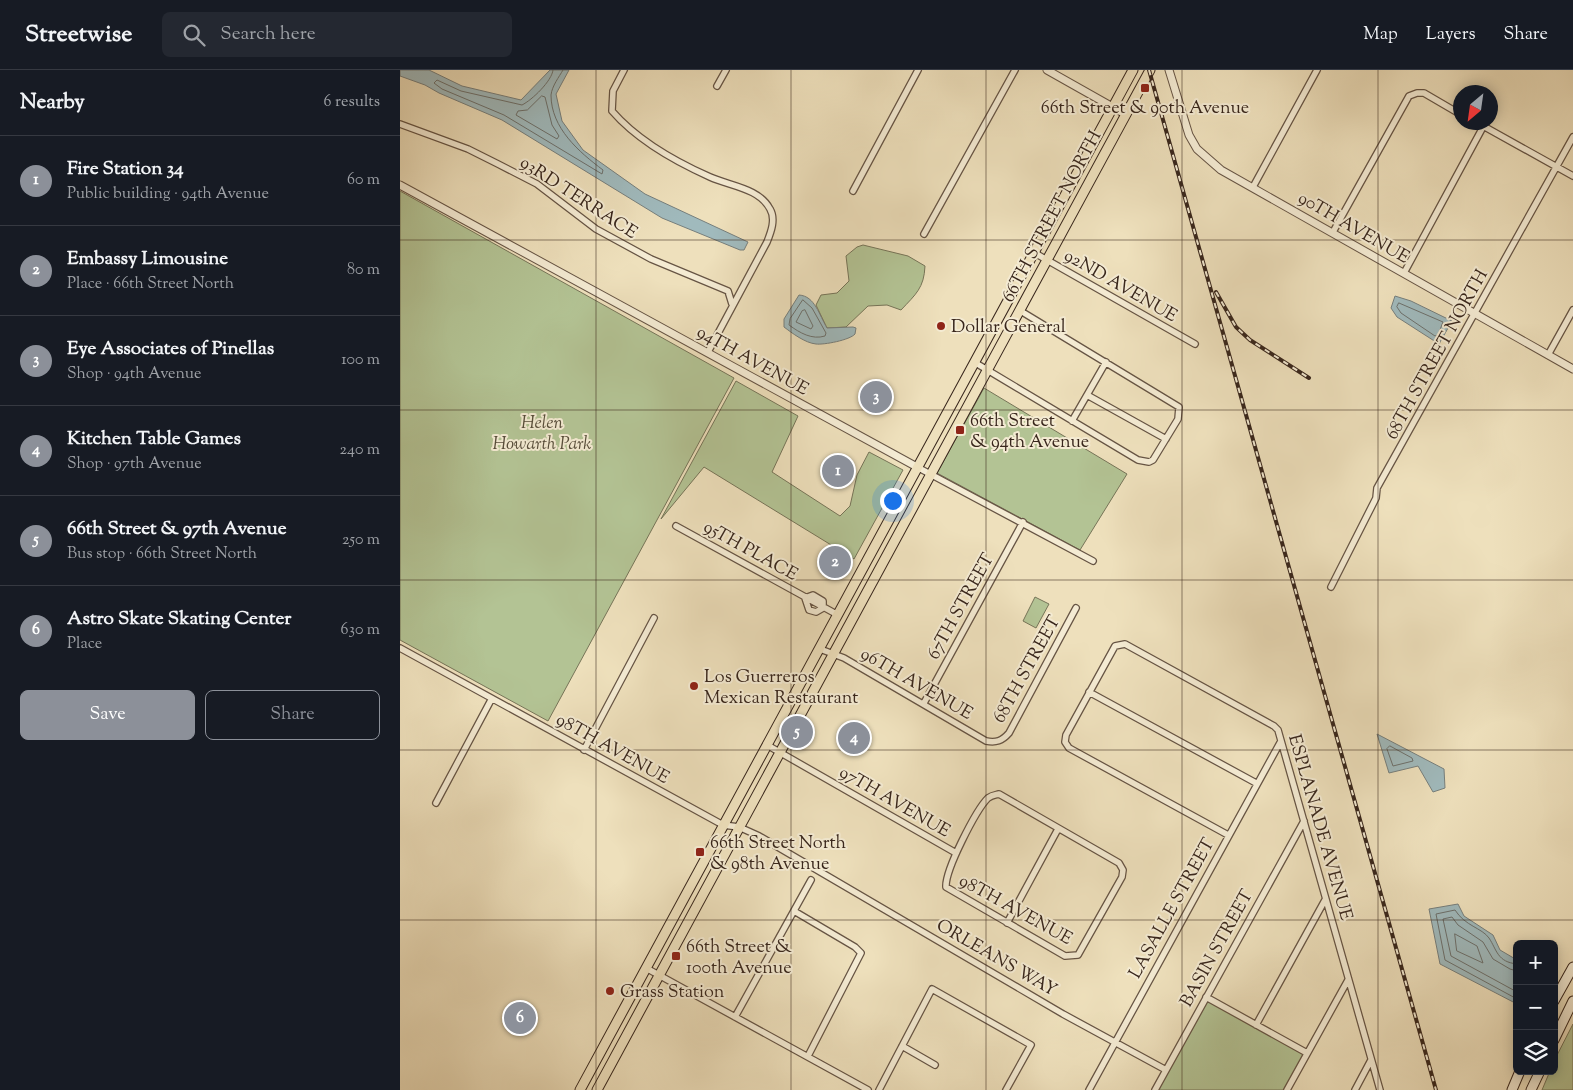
<!DOCTYPE html>
<html lang="en">
<head>
<meta charset="utf-8">
<style>
	body { margin:0; font-family:"Sorts Mill Goudy",serif; background:#242831; color:#f1f3f6 }
	.controls { position:absolute; right:15px; bottom:15px; display:grid; overflow:hidden; border-radius:8px; box-shadow:0 2px 12px #0003 }
	.controls button { width:45px; height:45px; display:grid; place-items:center; padding:0; border:0; border-bottom:1px solid #363941; background:#171b24; color:#f1f3f6; font:25px sans-serif }
	.compass { position:absolute; left:1053px; top:15px; width:45px; height:45px; border-radius:50%; background:#171b24; box-shadow:0 2px 12px #0003; rotate:209deg }
	.you { position:absolute; left:492px; top:430px; width:18px; height:18px; margin:-12px; border:4px solid #fff; border-radius:50%; background:#1a73e8; box-shadow:0 0 0 8px #1a73e833 }
	.badge { display:grid; place-items:center; width:32px; height:32px; border-radius:50%; background:#8c9099; color:#fff; font-size:16px; font-weight:700 }
	.pin { position:absolute; translate:-50% -50%; border:2px solid #fff; box-shadow:0 1px 5px #0006 }
	.list { margin:0; padding:0; list-style:none }
	h2 { display:flex; justify-content:space-between; align-items:center; height:65px; margin:0; padding:0 20px; font-size:21px }
	h2 small { font-size:16px; font-weight:400; color:#9ea1a6 }
	.list li { display:grid; grid-template-columns:32px 1fr auto; gap:15px; align-items:center; box-sizing:border-box; height:90px; padding:0 20px; border-top:1px solid #363941 }
	.list b { display:block; font-size:19px; white-space:nowrap }
	.list p { margin:0; font-size:16px; white-space:nowrap; color:#9ea1a6 }
	.list em { font-size:16px; font-style:normal; color:#9ea1a6 }
	.actions { display:flex; gap:10px; padding:15px 20px }
	.actions a { flex:1; padding:11px 0; border:1px solid #8c9099; border-radius:8px; text-align:center; font-size:18px; color:#8c9099 }
	.actions .main { background:#8c9099; color:#fff }
	.icon { flex:none; width:28px; height:28px; fill:none; stroke:currentColor; stroke-width:2; stroke-linecap:round; stroke-linejoin:round }
	.map { position:relative; flex:none; width:1173px; height:1020px; overflow:hidden }
	header { display:flex; align-items:center; gap:30px; box-sizing:border-box; height:70px; padding:0 25px; background:#171b24; border-bottom:1px solid #363941 }
	header strong { font-size:24px }
	nav { display:flex; gap:28px; margin-inline-start:auto; font-size:18px }
	.search { width:350px; height:45px; background:#242831; display:flex; align-items:center; gap:12px; box-sizing:border-box; padding:0 18px; border-radius:8px; color:#9ea1a6; font-size:19px }
	main { display:flex }
	aside { flex:1; background:#171b24 }
	.map>svg:first-child { display:block }
</style>
</head>
<body>
<header>
<strong>Streetwise</strong>
<div class="search"><svg class="icon" aria-label="search" viewBox="0 0 24 24"><circle cx="10" cy="10" r="6"/><path d="M15 15l6 6"/></svg>Search here</div>
<nav><a>Map</a><a>Layers</a><a>Share</a></nav>
</header>
<main>
<aside>
<h2>Nearby<small>6 results</small></h2>
<ul class="list">
<li><span class="badge">1</span><div><b>Fire Station 34</b><p>Public building · 94th Avenue</p></div><em>60 m</em></li>
<li><span class="badge">2</span><div><b>Embassy Limousine</b><p>Place · 66th Street North</p></div><em>80 m</em></li>
<li><span class="badge">3</span><div><b>Eye Associates of Pinellas</b><p>Shop · 94th Avenue</p></div><em>100 m</em></li>
<li><span class="badge">4</span><div><b>Kitchen Table Games</b><p>Shop · 97th Avenue</p></div><em>240 m</em></li>
<li><span class="badge">5</span><div><b>66th Street &amp; 97th Avenue</b><p>Bus stop · 66th Street North</p></div><em>250 m</em></li>
<li><span class="badge">6</span><div><b>Astro Skate Skating Center</b><p>Place</p></div><em>630 m</em></li>
</ul>
<div class="actions"><a class="main">Save</a><a>Share</a></div>
</aside>
<div class="map">
<svg width="1173" height="1020" viewBox="0 0 1173 1020">
	<rect width="100%" height="100%" fill="#eee0bc"/>
	<filter id="stains"><feTurbulence type="fractalNoise" baseFrequency=".004" numOctaves="4"/><feColorMatrix values="0 0 0 0 .2 0 0 0 0 .09 0 0 0 0 .02 0 0 0 .5 -.17"/></filter>
	<radialGradient id="worn" r=".72"><stop offset=".6" stop-color="#630" stop-opacity="0"/><stop offset="1" stop-color="#630" stop-opacity=".3"/></radialGradient>
	<path fill="#b3c394" stroke="#767458" d="M 0,121 L 334,308 L 148,651 L 0,570 Z
		M 463,175 L 508,186 L 525,196 C 524,218 516,224 501,240 L 487,235 L 468,236 L 446,257 L 427,258 L 416,235 L 421,225 L 437,223 L 449,211 L 446,186 L 457,177 Z
		M 336,311 L 398,346 L 372,402 L 440,446 L 450,436 L 457,405 L 469,382 L 503,400 L 454,489 L 304,397 L 261,449 Z
		M 584,318 L 727,404 L 680,480 L 537,403 Z
		M 635,527 L 649,534 L 636,558 L 623,551 Z
		M 806,924 L 907,980 L 890,1020 L 753,1020 Z
		M 1173,954 L 1173,1020 L 1142,1020 L 1150,1001 L 1154,1001 L 1154,991 Z"/>
	<path fill="#a0babd" stroke="#767f7d" d="M 0,0 L 29,0 L 62,16 L 121,30 L 150,0 L 169,0 L 156,24 L 162,51 L 183,80 L 245,124 L 348,172 L 344,180 L 340,180 L 262,148 L 102,50 L 39,23 L 25,15 L 0,6 Z
		M 399,225 C 415,226 419,245 427,258 L 453,257 L 456,258 L 455,264 C 450,270 424,275 416,274 C 405,273 392,263 384,257 L 384,249 Z
		M 995,226 L 1011,231 L 1052,251 L 1039,274 L 997,247 L 991,238 Z
		M 977,664 L 1044,699 L 1045,718 L 1033,722 L 1018,696 L 989,703 Z
		M 1058,834 L 1064,846 L 1093,865 L 1100,880 L 1117,890 L 1117,934 L 1040,894 L 1029,839 Z"/>
	<g fill="none" stroke-linecap="round" stroke-linejoin="round">
		<path stroke="#6c706c" stroke-width="1" d="M 153,0 C 152,11 132,30 122,35 L 61,21 L 37,10 L 34,13 L 42,19 L 104,45 L 202,104 L 203,100 C 179,82 151,58 151,25 C 152,16 159,7 163,0
			M 142,26 L 145,27 L 152,55 L 159,66 L 157,69 L 116,45 L 118,41 L 127,40 Z
			M 403,230 L 412,238 L 426,263 L 425,266 C 412,270 400,263 389,255 L 390,249 Z
			M 999,233 L 1043,252 L 1038,265 L 1035,266 L 1001,243 L 997,237 Z
			M 405,240 L 413,256 L 411,259 L 396,252 L 402,241 Z
			M 990,676 L 1012,688 L 1013,691 L 993,696 L 987,679 Z
			M 1055,864 L 1077,876 L 1083,893 L 1057,881 Z
			M 1117,894 C 1097,892 1097,880 1089,868 C 1082,858 1065,856 1055,840 L 1036,844 L 1045,890 L 1117,929
			M 1117,901 L 1110,899 L 1093,889 L 1083,872 L 1058,855 L 1052,847 L 1043,849 L 1051,886 L 1117,922"/>
		<defs>
			<path id="minor" d="M 224,0 L 213,21 L 212,41 C 238,71 274,91 310,107 C 330,116 359,118 370,139 C 376,149 371,162 367,172 L 308,282
				M 317,16 L 326,0
				M 1076,52 L 1173,106
				M 0,54 L 68,79 L 98,94 L 137,114 L 196,159 L 251,189 L 328,221 L 332,234
				M 853,117 L 917,0
				M 453,121 L 518,0
				M 933,162 L 1009,26 L 1017,23 L 1024,23 L 1060,44
				M 524,164 L 615,0
				M 633,182 L 795,274
				M 1004,203 L 1083,57
				M 1148,285 L 1173,240
				M 574,292 L 738,390 L 749,392 L 753,390 L 778,349 L 779,337 L 619,240
				M 687,325 L 766,369
				M 672,351 L 706,292
				M 517,397 L 693,491
				M 276,456 L 438,545
				M 931,517 L 976,428 L 977,418 L 1173,67
				M 413,525 L 423,531 L 423,538 L 416,542 L 409,540 L 405,528 Z
				M 0,578 L 323,755 L 339,757 L 359,766 L 663,944 L 766,1000
				M 420,579 L 444,588 L 586,671 C 596,673 602,671 609,663 L 676,538
				M 689,622 L 856,713
				M 524,633 L 623,452
				M 367,675 L 556,783
				M 184,680 L 254,548
				M 599,724 L 719,793 L 723,800 L 722,807 L 678,885 L 665,886 L 546,817 C 545,800 576,740 588,728 C 592,725 595,725 599,724 Z
				M 36,733 L 91,630
				M 828,765 L 669,678 L 665,672 L 666,665 L 715,576 L 725,574 L 874,656 L 878,660 L 980,1020
				M 394,841 L 455,877 L 461,883 L 408,986
				M 607,853 L 658,759
				M 246,898 L 468,1020
				M 806,927 L 907,983
				M 335,947 L 411,810
				M 856,955 L 925,830
				M 502,976 L 535,995
				M 479,1020 L 532,919 L 631,975 L 606,1020
				M 689,1020 L 881,671
				M 755,1020 L 904,751
				M 887,1020 L 948,910
				M 955,1020 L 971,990"/>
			<path id="tertiary" d="M 647,0 L 725,44
				M 769,0 L 789,65 L 797,79 L 821,100 L 1173,299
				M 0,115 L 517,397"/>
			<path id="secondary" d="M 1154,931 L 1173,897
				M 1154,970 L 1173,931
				M 1112,1020 L 1120,1001
				M 1131,1020 L 1140,1001"/>
			<path id="primary" d="M 180,1020 L 733,0
				M 197,1020 L 750,0"/>
		</defs>
		<use href="#minor" stroke="#665444" stroke-width="8"/>
		<use href="#tertiary" stroke="#665444" stroke-width="9"/>
		<use href="#secondary" stroke="#38261c" stroke-width="11"/>
		<use href="#primary" stroke="#38261c" stroke-width="11"/>
		<use href="#minor" stroke="#f4ebd3" stroke-width="5.5"/>
		<use href="#tertiary" stroke="#f4ebd3" stroke-width="7"/>
		<use href="#secondary" stroke="#f4ebd3" stroke-width="9"/>
		<use href="#primary" stroke="#eee0bc" stroke-width="9"/>
		<defs>
			<path id="rail" d="M 749,0 L 1036,1020
				M 816,222 L 836,257 L 850,270 L 909,308"/>
		</defs>
		<use href="#rail" stroke="#38261c" stroke-width="4"/>
		<use href="#rail" stroke="#f4ebd3" stroke-width="2" stroke-dasharray="5.5" stroke-linecap="butt"/>
	</g>
	<path fill="none" stroke="#38261c" stroke-width="1" stroke-opacity="0.55" d="M 196,0 L 196,1020M 391,0 L 391,1020M 586,0 L 586,1020M 782,0 L 782,1020M 978,0 L 978,1020M 0,170 L 1173,170M 0,340 L 1173,340M 0,510 L 1173,510M 0,680 L 1173,680M 0,850 L 1173,850"/>
	<g fill="#8f2418" stroke="#f4ebd3" stroke-width="2">
		<rect x="740" y="13" width="10" height="10" rx="2.5"/>
		<circle cx="541" cy="256" r="5"/>
		<rect x="555" y="355" width="10" height="10" rx="2.5"/>
		<circle cx="294" cy="616" r="5"/>
		<rect x="295" y="777" width="10" height="10" rx="2.5"/>
		<rect x="271" y="881" width="10" height="10" rx="2.5"/>
		<circle cx="210" cy="921" r="5"/>
	</g>
	<g text-anchor="middle" stroke-width="4" stroke-linejoin="round" paint-order="stroke">
		<g font-size="18" fill="#38261c" stroke="#f4ebd3" text-anchor="start">
			<text x="745" y="43" text-anchor="middle">66th Street &amp; 90th Avenue</text>
			<text x="551" y="262">Dollar General</text>
			<text x="570" y="356">66th Street<tspan x="570" dy="21">&amp; 94th Avenue</tspan></text>
			<text x="304" y="612">Los Guerreros<tspan x="304" dy="21">Mexican Restaurant</tspan></text>
			<text x="310" y="778">66th Street North<tspan x="310" dy="21">&amp; 98th Avenue</tspan></text>
			<text x="286" y="882">66th Street &amp;<tspan x="286" dy="21">100th Avenue</tspan></text>
			<text x="220" y="927">Grass Station</text>
		</g>
		<g font-size="18" fill="#38261c" stroke="#f4ebd3">
			<text transform="translate(179 127) rotate(33)" y="6">93RD TERRACE</text>
			<text transform="translate(651 146) rotate(-62)" y="6">66TH STREET NORTH</text>
			<text transform="translate(954 157) rotate(30)" y="6">90TH AVENUE</text>
			<text transform="translate(721 215) rotate(30)" y="6">92ND AVENUE</text>
			<text transform="translate(1036 284) rotate(-61)" y="6">68TH STREET NORTH</text>
			<text transform="translate(353 290) rotate(29)" y="6">94TH AVENUE</text>
			<text transform="translate(351 480) rotate(29)" y="6">95TH PLACE</text>
			<text transform="translate(560 536) rotate(-61)" y="6">67TH STREET</text>
			<text transform="translate(626 599) rotate(-61)" y="6">68TH STREET</text>
			<text transform="translate(517 613) rotate(30)" y="6">96TH AVENUE</text>
			<text transform="translate(213 678) rotate(29)" y="6">98TH AVENUE</text>
			<text transform="translate(495 731) rotate(30)" y="6">97TH AVENUE</text>
			<text transform="translate(921 757) rotate(74)" y="6">ESPLANADE AVENUE</text>
			<text transform="translate(771 838) rotate(-61)" y="6">LASALLE STREET</text>
			<text transform="translate(616 839) rotate(29)" y="6">98TH AVENUE</text>
			<text transform="translate(816 878) rotate(-61)" y="6">BASIN STREET</text>
			<text transform="translate(597 887) rotate(30)" y="6">ORLEANS WAY</text>
		</g>
		<g font-size="18" font-style="italic" fill="#574d3a" stroke="#f4ebd3">
			<text x="142" y="358">Helen<tspan x="142" dy="21">Howarth Park</tspan></text>
		</g>
	</g>
	<rect width="100%" height="100%" filter="url(#stains)"/>
	<rect width="100%" height="100%" fill="url(#worn)"/>
</svg>
<div class="controls">
<button>+</button>
<button>−</button>
<button><svg class="icon" aria-label="layers" viewBox="0 0 24 24"><path d="M12 4l9 5-9 5-9-5zM3 14l9 5 9-5"/></svg></button>
</div>
<svg class="compass" viewBox="-18 -18 36 36"><path d="M0-13l5 13h-10z" fill="#e53935"/><path d="M0 13l5-13h-10z" fill="#9ea1a6"/></svg>
<div class="you"></div>
<div class="pin badge" style="left:438px;top:401px">1</div>
<div class="pin badge" style="left:435px;top:492px">2</div>
<div class="pin badge" style="left:476px;top:327px">3</div>
<div class="pin badge" style="left:454px;top:668px">4</div>
<div class="pin badge" style="left:397px;top:662px">5</div>
<div class="pin badge" style="left:120px;top:948px">6</div>
</div>
</main>
</body>
</html>
